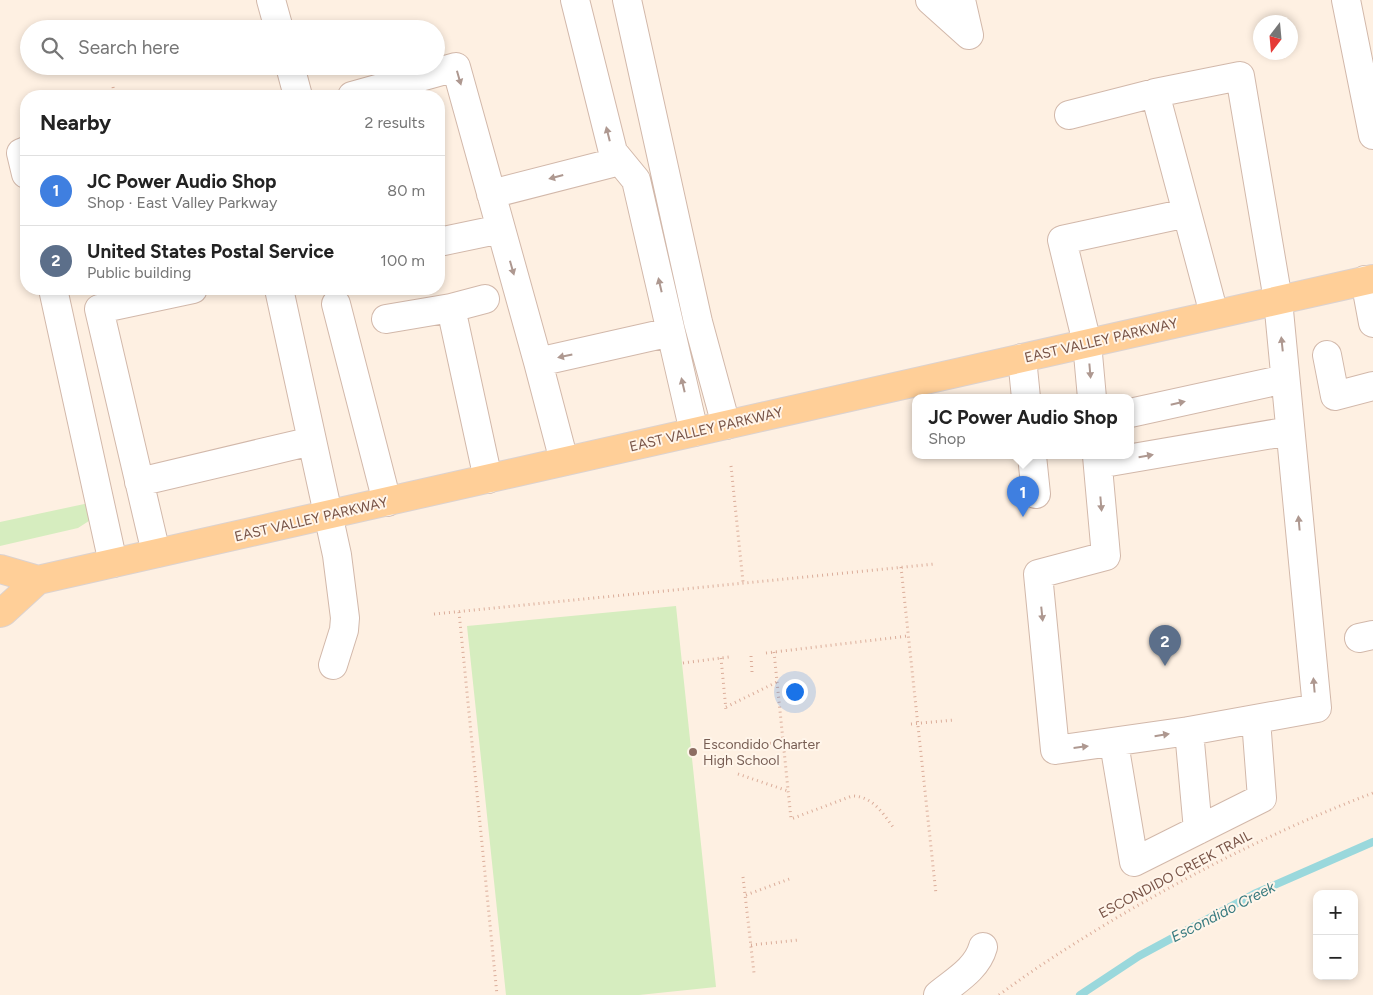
<!DOCTYPE html>
<html lang="en">
<head>
<meta charset="utf-8">
<style>
	body { margin:0; font-family:Figtree,sans-serif; background:#f6f6f6; color:#222 }
	.controls { position:absolute; right:15px; bottom:15px; display:grid; overflow:hidden; border-radius:10px; box-shadow:0 2px 8px #0003 }
	.controls button { width:45px; height:45px; display:grid; place-items:center; padding:0; border:0; border-bottom:1px solid #e0e0e0; background:#fff; color:#222; font:25px sans-serif }
	.compass { position:absolute; left:1253px; top:15px; width:45px; height:45px; border-radius:50%; background:#fff; box-shadow:0 2px 8px #0003; rotate:196deg }
	.you { position:absolute; left:794px; top:691px; width:18px; height:18px; margin:-12px; border:4px solid #fff; border-radius:50%; background:#1a73e8; box-shadow:0 0 0 8px #1a73e833 }
	.badge { display:grid; place-items:center; width:32px; height:32px; border-radius:50%; background:#f3533c; color:#fff; font-size:16px; font-weight:700 }
	.pin { position:absolute; translate:-50% -41px; filter:drop-shadow(0 1px 2px #0008) }
	.pin::after { content:''; position:absolute; top:26px; width:18px; height:15px; background:inherit; clip-path:polygon(0 0,100% 0,50% 100%) }
	.popup { position:absolute; left:912px; top:394px; width:222px; height:65px; box-sizing:border-box; display:grid; place-content:center; border-radius:10px; background:#fff; filter:drop-shadow(0 1px 4px #0005); font-size:16px; white-space:nowrap; color:#767676 }
	.popup b { font-size:19px; color:#222 }
	.popup::after { content:''; position:absolute; left:50%; top:100%; margin-left:-10px; border:10px solid transparent; border-top-color:#fff }
	.list { margin:0; padding:0; list-style:none }
	h2 { display:flex; justify-content:space-between; align-items:center; height:65px; margin:0; padding:0 20px; font-size:21px }
	h2 small { font-size:16px; font-weight:400; color:#767676 }
	.list li { display:grid; grid-template-columns:32px 1fr auto; gap:15px; align-items:center; box-sizing:border-box; height:70px; padding:0 20px; border-top:1px solid #e0e0e0 }
	.list b { display:block; font-size:19px; white-space:nowrap }
	.list p { margin:0; font-size:16px; white-space:nowrap; color:#767676 }
	.list em { font-size:16px; font-style:normal; color:#767676 }
	.icon { flex:none; width:28px; height:28px; fill:none; stroke:currentColor; stroke-width:2; stroke-linecap:round; stroke-linejoin:round }
	.map { position:relative; flex:none; width:1373px; height:995px; overflow:hidden }
	.search { position:absolute; background:#fff; box-shadow:0 2px 8px #0003; left:20px; top:20px; width:425px; height:55px; display:flex; align-items:center; gap:12px; box-sizing:border-box; padding:0 18px; border-radius:28px; color:#767676; font-size:19px }
	.panel { position:absolute; background:#fff; box-shadow:0 2px 8px #0003; left:20px; top:90px; width:425px; height:205px; border-radius:20px }
	.map>svg:first-child { display:block }
</style>
</head>
<body>
<div class="map">
<svg width="1373" height="995" viewBox="0 0 1373 995">
	<rect width="100%" height="100%" fill="#fef0e2"/>
	<path fill="#d6edbf" d="M 89,503 L 92,519 L 78,528 L 0,546 L 0,522 Z
		M 676,606 L 716,987 L 639,995 L 506,995 L 467,626 Z"/>
	<g fill="none" stroke-linecap="round" stroke-linejoin="round">
		<path stroke="#9ad8dc" stroke-width="8" d="M 1080,995 L 1139,956 L 1254,894 L 1373,842"/>
		<defs>
			<path id="minor" d="M 271,0 L 279,29
				M 575,0 L 613,152 L 636,180 L 671,332
				M 627,0 L 698,322 L 726,425
				M 930,0 L 969,35 L 961,0
				M 1346,0 L 1373,135
				M 290,66 L 298,96
				M 352,96 L 456,67 L 538,362
				M 1069,115 L 1155,93
				M 26,151 L 21,153 L 26,174
				M 491,194 L 620,161
				M 439,242 L 501,229
				M 1365,280 L 1373,323
				M 53,289 L 113,563
				M 279,289 L 337,555 L 345,618 L 344,630 L 333,665
				M 485,299 L 451,308 L 488,479
				M 336,304 L 387,502
				M 386,319 L 451,308
				M 1327,355 L 1335,396 L 1373,386
				M 1022,358 L 1026,398
				M 1092,398 L 1087,343 L 1062,240 L 1187,213
				M 1130,413 L 1285,379
				M 1032,456 L 1036,494
				M 1097,456 L 1106,556 L 1038,574 L 1055,750 L 1189,731 L 1317,708 L 1278,300 L 1240,76 L 1155,93 L 1214,314
				M 564,461 L 538,362 L 671,332 L 694,432
				M 1098,464 L 1290,431
				M 139,482 L 312,441
				M 156,553 L 99,309 L 193,289
				M 1359,638 L 1373,635
				M 1189,731 L 1198,830
				M 1114,743 L 1134,862 L 1262,798 L 1256,720
				M 938,995 C 955,981 977,969 983,947"/>
			<path id="major" d="M 0,569 L 38,580 L 1373,279
				M 0,613 L 3,612 L 38,580"/>
		</defs>
		<use href="#minor" stroke="#d2b8aa" stroke-width="30"/>
		<use href="#major" stroke="#dcd2cf" stroke-width="30"/>
		<path stroke="#dbad9a" stroke-width="3" stroke-dasharray="1 4" stroke-linecap="butt" d="M 113,87 L 115,96
			M 731,466 L 743,582
			M 901,567 L 936,894
			M 459,612 L 497,995
			M 434,614 L 935,564
			M 774,652 L 791,819 L 852,796 C 872,796 882,812 893,827
			M 766,653 L 908,636
			M 751,656 L 752,672
			M 721,658 L 726,710
			M 683,663 L 729,657
			M 726,707 L 777,682
			M 911,724 L 954,720
			M 735,747 L 783,742
			M 738,774 L 788,791
			M 743,877 L 754,973
			M 746,895 L 792,878
			M 751,945 L 799,940
			M 999,995 C 1039,965 1081,939 1123,914 C 1204,867 1286,826 1373,793"/>
		<use href="#minor" stroke="#fff" stroke-width="28"/>
		<use href="#major" stroke="#ffcf98" stroke-width="28"/>
	</g>
	<defs><path id="oneway-solid" d="M-6-.8H1V-3.2L6.5 0L1 3.2V.8H-6Z" transform="scale(1.25)"/></defs>
	<g fill="#ae9890">
		<use href="#oneway-solid" transform="translate(459 78) rotate(74)"/>
		<use href="#oneway-solid" transform="translate(608 134) rotate(-104)"/>
		<use href="#oneway-solid" transform="translate(556 177) rotate(165)"/>
		<use href="#oneway-solid" transform="translate(512 268) rotate(74)"/>
		<use href="#oneway-solid" transform="translate(660 285) rotate(-103)"/>
		<use href="#oneway-solid" transform="translate(1282 344) rotate(-96)"/>
		<use href="#oneway-solid" transform="translate(565 356) rotate(168)"/>
		<use href="#oneway-solid" transform="translate(1090 371) rotate(85)"/>
		<use href="#oneway-solid" transform="translate(683 385) rotate(-103)"/>
		<use href="#oneway-solid" transform="translate(1178 403) rotate(-13)"/>
		<use href="#oneway-solid" transform="translate(1146 456) rotate(-10)"/>
		<use href="#oneway-solid" transform="translate(1101 504) rotate(85)"/>
		<use href="#oneway-solid" transform="translate(1299 523) rotate(-95)"/>
		<use href="#oneway-solid" transform="translate(1042 614) rotate(84)"/>
		<use href="#oneway-solid" transform="translate(1314 685) rotate(-95)"/>
		<use href="#oneway-solid" transform="translate(1162 735) rotate(-9)"/>
		<use href="#oneway-solid" transform="translate(1081 747) rotate(-7)"/>
	</g>
	<circle fill="#8d6e63" stroke="#fff5ea" stroke-width="2" cx="693" cy="752" r="5"/>
	<g text-anchor="middle" stroke-width="4" stroke-linejoin="round" paint-order="stroke">
		<g font-size="14" fill="#785346" stroke="#fff5ea">
			<text transform="translate(1101 340) rotate(-13)" y="5">EAST VALLEY PARKWAY</text>
			<text transform="translate(706 429) rotate(-13)" y="5">EAST VALLEY PARKWAY</text>
			<text transform="translate(311 519) rotate(-13)" y="5">EAST VALLEY PARKWAY</text>
			<text transform="translate(1175 874) rotate(-28)" y="5">ESCONDIDO CREEK TRAIL</text>
		</g>
		<g font-size="14" fill="#785e54" stroke="#fff5ea" text-anchor="start">
			<text x="703" y="749">Escondido Charter<tspan x="703" dy="16">High School</tspan></text>
		</g>
		<g font-size="15" font-style="italic" fill="#387a7f" stroke="#fff5ea">
			<text transform="translate(1223 912) rotate(-27)" y="5">Escondido Creek</text>
		</g>
	</g>
</svg>
<div class="controls">
<button>+</button>
<button>−</button>
</div>
<svg class="compass" viewBox="-18 -18 36 36"><path d="M0-13l5 13h-10z" fill="#e53935"/><path d="M0 13l5-13h-10z" fill="#767676"/></svg>
<div class="you"></div>
<div class="pin badge" style="left:1023px;top:517px;background:#3f7fe0">1</div>
<div class="popup"><b>JC Power Audio Shop</b>Shop</div>
<div class="pin badge" style="left:1165px;top:666px;background:#5c6f8a">2</div>
<div class="search"><svg class="icon" aria-label="search" viewBox="0 0 24 24"><circle cx="10" cy="10" r="6"/><path d="M15 15l6 6"/></svg>Search here</div>
<section class="panel">
<h2>Nearby<small>2 results</small></h2>
<ul class="list">
<li><span class="badge" style="background:#3f7fe0">1</span><div><b>JC Power Audio Shop</b><p>Shop · East Valley Parkway</p></div><em>80 m</em></li>
<li><span class="badge" style="background:#5c6f8a">2</span><div><b>United States Postal Service</b><p>Public building</p></div><em>100 m</em></li>
</ul>
</section>
</div>
</body>
</html>
